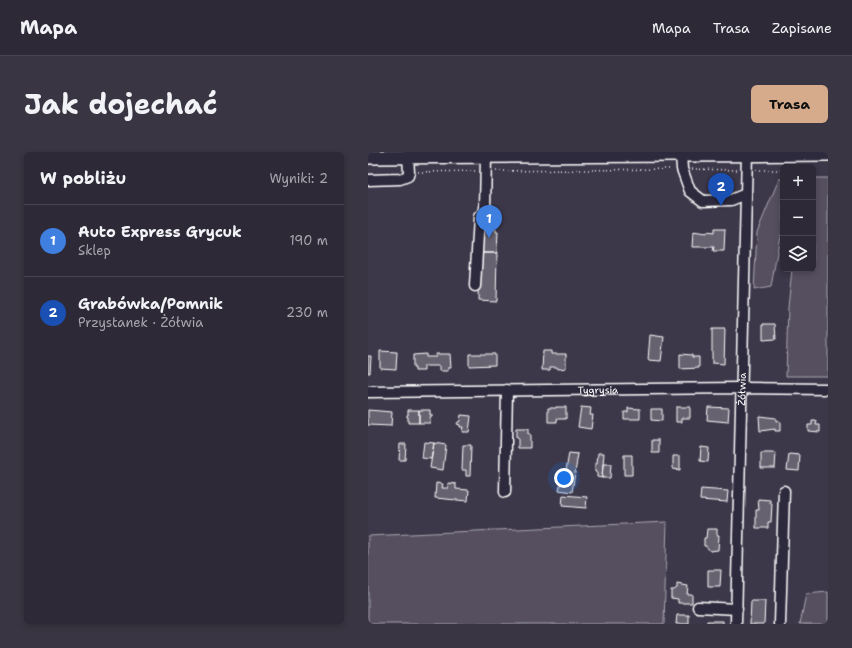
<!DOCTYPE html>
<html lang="pl">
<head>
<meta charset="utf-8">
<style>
	body { margin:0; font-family:"Shantell Sans",sans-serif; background:#393542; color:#f1f3f6 }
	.controls { position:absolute; right:12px; top:12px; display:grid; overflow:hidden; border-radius:6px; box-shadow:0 2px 6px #0003 }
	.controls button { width:36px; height:36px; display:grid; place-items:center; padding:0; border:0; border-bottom:1px solid #484552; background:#2d2937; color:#f1f3f6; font:20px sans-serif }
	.you { position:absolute; left:196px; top:326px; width:14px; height:14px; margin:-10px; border:3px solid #fff; border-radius:50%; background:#1a73e8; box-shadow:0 0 0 6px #1a73e833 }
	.badge { display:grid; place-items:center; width:26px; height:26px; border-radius:50%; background:#d6ab8b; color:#fff; font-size:13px; font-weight:700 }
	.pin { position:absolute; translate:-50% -33px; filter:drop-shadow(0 1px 2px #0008) }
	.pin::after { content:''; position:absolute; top:21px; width:14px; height:12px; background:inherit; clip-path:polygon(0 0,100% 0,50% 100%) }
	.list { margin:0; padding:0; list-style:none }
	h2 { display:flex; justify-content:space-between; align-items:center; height:52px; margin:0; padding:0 16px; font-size:17px }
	h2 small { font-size:13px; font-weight:400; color:#a7a6ad }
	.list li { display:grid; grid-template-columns:26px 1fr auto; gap:12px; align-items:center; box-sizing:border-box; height:72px; padding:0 16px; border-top:1px solid #484552 }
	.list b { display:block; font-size:15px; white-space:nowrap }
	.list p { margin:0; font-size:13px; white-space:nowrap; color:#a7a6ad }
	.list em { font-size:13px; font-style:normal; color:#a7a6ad }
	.icon { flex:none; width:22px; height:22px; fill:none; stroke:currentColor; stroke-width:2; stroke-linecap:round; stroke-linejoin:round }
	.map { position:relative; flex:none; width:460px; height:472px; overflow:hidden; border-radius:6px }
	header { display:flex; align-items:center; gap:24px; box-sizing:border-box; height:56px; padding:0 20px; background:#2d2937; border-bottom:1px solid #484552 }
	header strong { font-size:19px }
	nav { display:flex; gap:22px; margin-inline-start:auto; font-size:14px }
	.intro { display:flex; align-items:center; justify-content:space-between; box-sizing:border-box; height:96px; padding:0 24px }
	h1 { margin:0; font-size:28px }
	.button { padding:10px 18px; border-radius:6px; background:#d6ab8b; color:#111; font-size:14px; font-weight:700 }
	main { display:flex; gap:24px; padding:0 24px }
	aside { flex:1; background:#2d2937; border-radius:6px; box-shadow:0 2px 6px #0003 }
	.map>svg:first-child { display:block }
</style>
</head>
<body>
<header>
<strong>Mapa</strong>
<nav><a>Mapa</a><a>Trasa</a><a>Zapisane</a></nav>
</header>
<div class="intro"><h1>Jak dojechać</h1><a class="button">Trasa</a></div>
<main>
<aside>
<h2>W pobliżu<small>Wyniki: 2</small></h2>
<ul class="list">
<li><span class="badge" style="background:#3f7fe0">1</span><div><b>Auto Express Grycuk</b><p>Sklep</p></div><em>190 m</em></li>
<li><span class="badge" style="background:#1a4fb4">2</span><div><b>Grabówka/Pomnik</b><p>Przystanek · Żółwia</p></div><em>230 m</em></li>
</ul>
</aside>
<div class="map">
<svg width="460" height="472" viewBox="0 0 460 472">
	<rect width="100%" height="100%" fill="#3c3749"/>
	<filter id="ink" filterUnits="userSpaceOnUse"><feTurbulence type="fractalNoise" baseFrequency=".025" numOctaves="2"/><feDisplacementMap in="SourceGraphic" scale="8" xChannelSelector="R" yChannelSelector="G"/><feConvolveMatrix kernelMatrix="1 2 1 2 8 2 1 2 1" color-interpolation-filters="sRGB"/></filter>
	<g filter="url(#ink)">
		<path fill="#555060" stroke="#aaa8b0" d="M 445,26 L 460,26 L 460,224 L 418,224 L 420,155 L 424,117 L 445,117 Z
			M 411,27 L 415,27 L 415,86 L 412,83 L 403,135 L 386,138 L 389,80 Z
			M 299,370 L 296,472 L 0,472 L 0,384 Z
			M 460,440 L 460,472 L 432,472 L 438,442 Z"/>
		<path fill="#666270" stroke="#fff" d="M 117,77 L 128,77 L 128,80 L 130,80 L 129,101 L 112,101 L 115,80 L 117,80 Z
			M 346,77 L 357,77 L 356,99 L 345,99 L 346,95 L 324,95 L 325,80 L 338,82 L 338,80 L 346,81 Z
			M 111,101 L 129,101 L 128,149 L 110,148 Z
			M 395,172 L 407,172 L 408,187 L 395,188 Z
			M 344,177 L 357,177 L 356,212 L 344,211 Z
			M 282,183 L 296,185 L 293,209 L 280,208 Z
			M 12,199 L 29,200 L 28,217 L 12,216 Z
			M 175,199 L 183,199 L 183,202 L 198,202 L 198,216 L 190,217 L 189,215 L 182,215 L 182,218 L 174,218 Z
			M 58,202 L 58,205 L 68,205 L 68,202 L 82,202 L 83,216 L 80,216 L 80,219 L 71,219 L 71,214 L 56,214 L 56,219 L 47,219 L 47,216 L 45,216 L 45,203 Z
			M 101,202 L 127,202 L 127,213 L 101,214 Z
			M 312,202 L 324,203 L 324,205 L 331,205 L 331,216 L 312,217 Z
			M 0,204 L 3,204 L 2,221 L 0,221 Z
			M 188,255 L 198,255 L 198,267 L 189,267 L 189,270 L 180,270 L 180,256 L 188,256 Z
			M 213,255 L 223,256 L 222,263 L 225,263 L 223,277 L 210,275 Z
			M 308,255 L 322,255 L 322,266 L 314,266 L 314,270 L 308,270 Z
			M 340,255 L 361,256 L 360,270 L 339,268 Z
			M 260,256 L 272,257 L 272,267 L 256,267 L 256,260 L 260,260 Z
			M 283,257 L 294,257 L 294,269 L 283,268 Z
			M 0,258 L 24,260 L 23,274 L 0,273 Z
			M 40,258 L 51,258 L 51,271 L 40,271 L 40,265 L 39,265 L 39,263 L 40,263 Z
			M 51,258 L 62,258 L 62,263 L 64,263 L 64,265 L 62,265 L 62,271 L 51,271 Z
			M 93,263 L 103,264 L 101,280 L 94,280 L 95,275 L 92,275 L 92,273 L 89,272 L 90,270 L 92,269 Z
			M 391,264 L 408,266 L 408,269 L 412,269 L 412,279 L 407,279 L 407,277 L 392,279 Z
			M 444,269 L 449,269 L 448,273 L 452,273 L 452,280 L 440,279 L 440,273 L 444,273 Z
			M 148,277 L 160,277 L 160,282 L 162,282 L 162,296 L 150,296 L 150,286 L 148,286 Z
			M 284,288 L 291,288 L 291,301 L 284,301 Z
			M 56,290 L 66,291 L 63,307 L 54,306 Z
			M 66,291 L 78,293 L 75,318 L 62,316 Z
			M 32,292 L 38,292 L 37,308 L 31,308 Z
			M 95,293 L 103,293 L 102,324 L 98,324 L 98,318 L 94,318 Z
			M 333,295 L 341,296 L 340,310 L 332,309 Z
			M 201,301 L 210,302 L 204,340 L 191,338 L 194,324 L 197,324 Z
			M 230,301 L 236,301 L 234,326 L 229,325 L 229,320 L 227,320 L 227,312 L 229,312 Z
			M 393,301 L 408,301 L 407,316 L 393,316 Z
			M 421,302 L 432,303 L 431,319 L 419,318 Z
			M 256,303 L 264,303 L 264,323 L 256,323 Z
			M 305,304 L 312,304 L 312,318 L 305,317 Z
			M 235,312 L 243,312 L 242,326 L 234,326 Z
			M 68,331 L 75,332 L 74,336 L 80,336 L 80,331 L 88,332 L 88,337 L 101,338 L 100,349 L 67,346 Z
			M 333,337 L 360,339 L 359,350 L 332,348 Z
			M 195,343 L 219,345 L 218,356 L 194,354 Z
			M 390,347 L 402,348 L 402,351 L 404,351 L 403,370 L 400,370 L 400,376 L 388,376 L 388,358 L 391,358 Z
			M 339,377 L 349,377 L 349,383 L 351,383 L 350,398 L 342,399 L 338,394 L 336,394 L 336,386 L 338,386 Z
			M 340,418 L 353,418 L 352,435 L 340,435 Z
			M 309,432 L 320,434 L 319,442 L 324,442 L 324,451 L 310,451 L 310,447 L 303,446 L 303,438 L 306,438 L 309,436 Z
			M 383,449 L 397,449 L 396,472 L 382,472 Z
			M 309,463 L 321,463 L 321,472 L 308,472 Z
			M 339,469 L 355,469 L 355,472 L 339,472 Z"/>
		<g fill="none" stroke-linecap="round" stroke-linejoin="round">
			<defs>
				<g id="minor">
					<path d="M 313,3 L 314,17 L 322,39 L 335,49 L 363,48 L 378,42"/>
					<path d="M 0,28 L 32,27 L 40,24 L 41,20 L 40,5 L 46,2"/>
					<path d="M 107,134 L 111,65 L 117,58 L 118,4"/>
					<path id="s1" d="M 0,240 L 373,236 L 460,237"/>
					<path d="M 137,340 L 139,238"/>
					<path d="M 330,455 L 369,457"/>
					<path id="s2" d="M 368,472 L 379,0"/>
					<path d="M 412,472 L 416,339"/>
				</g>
				<path id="major" d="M 0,5 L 460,2"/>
			</defs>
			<use href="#minor" stroke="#fff" stroke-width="13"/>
			<use href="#major" stroke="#fff" stroke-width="16"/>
			<path stroke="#fff" stroke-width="1.5" stroke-dasharray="1 3" stroke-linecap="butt" d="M 324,17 L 370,18
				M 388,18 L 415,18
				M 128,19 L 304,17
				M 50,20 L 108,19"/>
			<use href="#minor" stroke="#2f2a3d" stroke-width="10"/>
			<use href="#major" stroke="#2f2a3d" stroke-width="13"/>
		</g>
	</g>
	<g text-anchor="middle" stroke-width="3" stroke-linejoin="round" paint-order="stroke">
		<g font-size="10" fill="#fff" stroke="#2f2a3d">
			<text dy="4" stroke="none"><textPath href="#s1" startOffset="230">Tygrysia</textPath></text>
			<text dy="4" stroke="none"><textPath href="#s2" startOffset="235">Żółwia</textPath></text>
		</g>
	</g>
</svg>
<div class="controls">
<button>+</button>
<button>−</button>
<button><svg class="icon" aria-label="layers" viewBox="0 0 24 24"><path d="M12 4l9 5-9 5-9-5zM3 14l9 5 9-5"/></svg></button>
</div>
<div class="you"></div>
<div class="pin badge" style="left:121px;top:86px;background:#3f7fe0">1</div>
<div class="pin badge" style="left:353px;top:54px;background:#1a4fb4">2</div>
</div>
</main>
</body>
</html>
